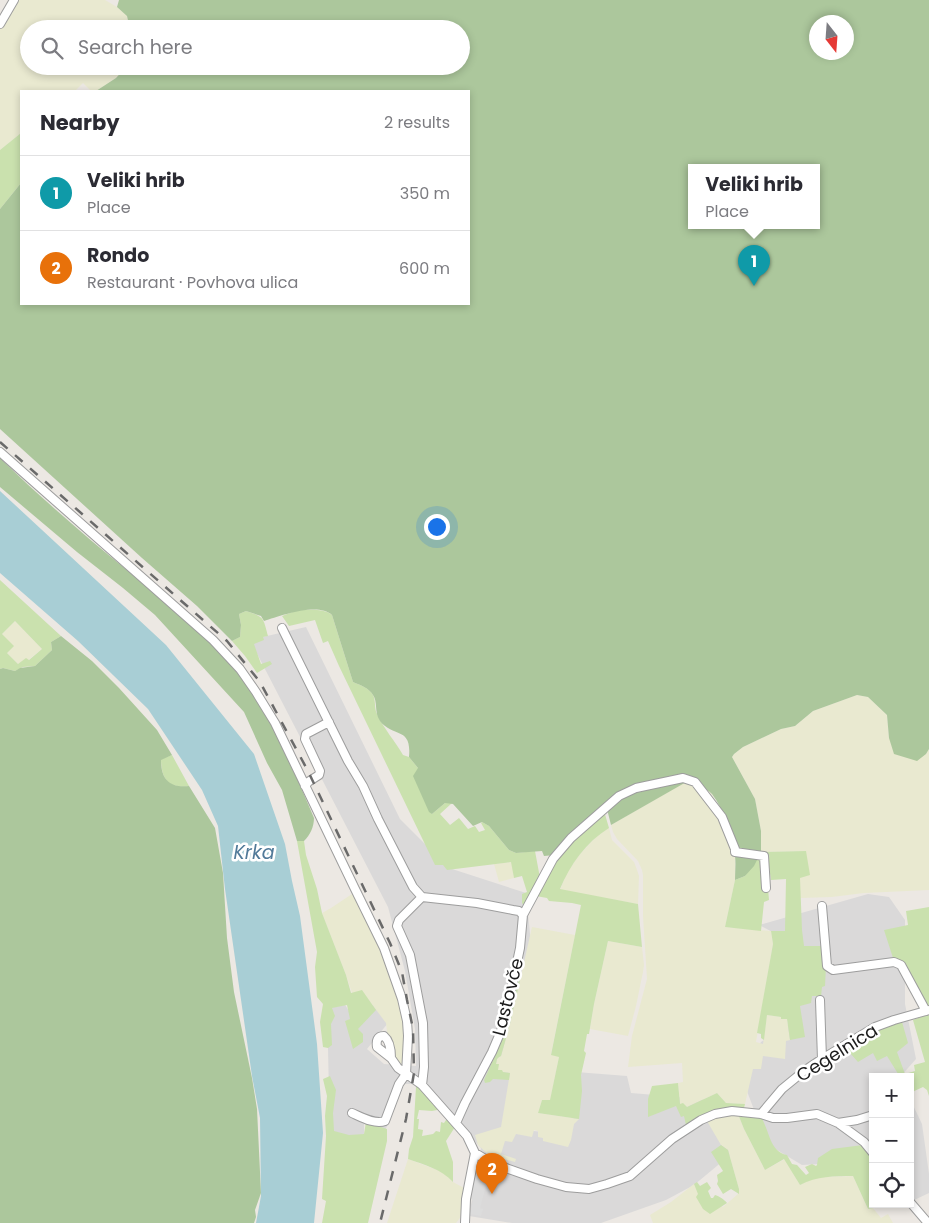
<!DOCTYPE html>
<html lang="en">
<head>
<meta charset="utf-8">
<style>
	body { margin:0; font-family:Poppins,sans-serif; background:#f2f2f3; color:#2b2b33 }
	.controls { position:absolute; right:15px; bottom:15px; display:grid; overflow:hidden; border-radius:0px; box-shadow:0 2px 8px #0003 }
	.controls button { width:45px; height:45px; display:grid; place-items:center; padding:0; border:0; border-bottom:1px solid #e1e1e2; background:#fff; color:#2b2b33; font:25px sans-serif }
	.compass { position:absolute; left:809px; top:15px; width:45px; height:45px; border-radius:50%; background:#fff; box-shadow:0 2px 8px #0003; rotate:163deg }
	.you { position:absolute; left:436px; top:526px; width:18px; height:18px; margin:-12px; border:4px solid #fff; border-radius:50%; background:#1a73e8; box-shadow:0 0 0 8px #1a73e833 }
	.badge { display:grid; place-items:center; width:32px; height:32px; border-radius:50%; background:#111827; color:#fff; font-size:16px; font-weight:700 }
	.pin { position:absolute; translate:-50% -41px; filter:drop-shadow(0 1px 2px #0008) }
	.pin::after { content:''; position:absolute; top:26px; width:18px; height:15px; background:inherit; clip-path:polygon(0 0,100% 0,50% 100%) }
	.popup { position:absolute; left:688px; top:164px; width:132px; height:65px; box-sizing:border-box; display:grid; place-content:center; border-radius:0px; background:#fff; filter:drop-shadow(0 1px 4px #0005); font-size:16px; white-space:nowrap; color:#7c7c81 }
	.popup b { font-size:19px; color:#2b2b33 }
	.popup::after { content:''; position:absolute; left:50%; top:100%; margin-left:-10px; border:10px solid transparent; border-top-color:#fff }
	.list { margin:0; padding:0; list-style:none }
	h2 { display:flex; justify-content:space-between; align-items:center; height:65px; margin:0; padding:0 20px; font-size:21px }
	h2 small { font-size:16px; font-weight:400; color:#7c7c81 }
	.list li { display:grid; grid-template-columns:32px 1fr auto; gap:15px; align-items:center; box-sizing:border-box; height:75px; padding:0 20px; border-top:1px solid #e1e1e2 }
	.list b { display:block; font-size:19px; white-space:nowrap }
	.list p { margin:0; font-size:16px; white-space:nowrap; color:#7c7c81 }
	.list em { font-size:16px; font-style:normal; color:#7c7c81 }
	.icon { flex:none; width:28px; height:28px; fill:none; stroke:currentColor; stroke-width:2; stroke-linecap:round; stroke-linejoin:round }
	.map { position:relative; flex:none; width:929px; height:1223px; overflow:hidden }
	.search { position:absolute; background:#fff; box-shadow:0 2px 8px #0003; left:20px; top:20px; width:450px; height:55px; display:flex; align-items:center; gap:12px; box-sizing:border-box; padding:0 18px; border-radius:28px; color:#7c7c81; font-size:19px }
	.panel { position:absolute; background:#fff; box-shadow:0 2px 8px #0003; left:20px; top:90px; width:450px; height:215px; border-radius:0px }
	.map>svg:first-child { display:block }
</style>
</head>
<body>
<div class="map">
<svg width="929" height="1223" viewBox="0 0 929 1223">
	<rect width="100%" height="100%" fill="#ece8e3"/>
	<path fill="#dad9d9" d="M 306,627 L 400,819 L 449,868 L 526,893 L 532,954 L 524,1130 L 571,1135 L 576,1072 L 627,1076 L 631,1093 L 703,1099 L 741,1146 L 694,1185 L 666,1200 L 601,1223 L 512,1223 L 469,1216 L 481,1148 L 425,1084 L 404,1084 L 385,1131 L 364,1122 L 364,1141 L 330,1138 L 327,1004 L 344,1003 L 355,1021 L 373,1005 L 388,1023 L 367,1049 L 384,1064 L 416,1066 L 415,1029 L 405,971 L 388,907 L 250,640 Z
		M 868,894 L 889,897 L 905,920 L 905,1004 L 916,1059 L 900,1077 L 873,1077 L 873,1195 L 856,1162 L 802,1165 L 767,1144 L 742,1078 L 761,1042 L 795,1020 L 807,950 L 759,925 Z
		M 910,1099 L 922,1124 L 929,1174 L 929,1193 L 910,1202 Z"/>
	<path fill="#e9e9d0" d="M 16,0 L 105,0 L 117,7 L 127,16 L 130,29 L 29,29 L 29,66 L 127,66 L 116,78 L 96,91 L 91,91 L 83,83 L 75,91 L 21,91 L 21,133 L 0,150 L 0,27 Z
		M 15,621 L 42,649 L 28,660 L 18,664 L 7,653 L 2,634 Z
		M 857,695 L 868,697 L 887,715 L 889,738 L 926,754 L 929,749 L 929,890 L 864,893 L 832,897 L 800,898 L 800,878 L 806,851 L 761,852 L 761,831 L 755,799 L 732,757 L 734,754 L 743,747 L 781,729 L 795,726 L 813,711 Z
		M 688,780 L 697,784 L 711,793 L 719,807 L 727,826 L 735,857 L 735,880 L 725,927 L 771,931 L 773,944 L 756,1042 L 763,1044 L 767,1015 L 781,1017 L 781,1019 L 787,1019 L 790,1040 L 786,1041 L 785,1059 L 763,1056 L 761,1069 L 753,1069 L 745,1104 L 726,1103 L 717,1093 L 687,1107 L 680,1104 L 678,1083 L 683,1082 L 682,1063 L 628,1067 L 632,1036 L 647,979 L 643,916 L 643,875 L 642,870 L 638,861 L 617,839 L 613,832 L 611,825 Z
		M 609,828 L 612,840 L 634,862 L 637,870 L 639,876 L 638,904 L 560,890 L 567,872 L 580,854 L 598,835 Z
		M 512,862 L 514,878 L 499,882 L 494,864 Z
		M 355,892 L 382,947 L 405,1022 L 403,1063 L 400,1064 L 397,1063 L 388,1040 L 386,1023 L 362,991 L 352,993 L 346,975 L 322,913 L 331,908 Z
		M 532,927 L 575,935 L 551,1054 L 559,1057 L 550,1101 L 542,1100 L 538,1113 L 579,1119 L 574,1124 L 571,1140 L 568,1147 L 543,1141 L 543,1138 L 538,1137 L 538,1131 L 534,1130 L 532,1137 L 516,1134 L 512,1142 L 505,1141 L 501,1154 L 516,1159 L 515,1162 L 489,1155 L 478,1145 L 475,1135 L 501,1127 L 510,1073 L 502,1072 L 498,1070 L 496,1064 L 497,1059 L 499,1057 L 501,1056 L 510,1024 Z
		M 608,941 L 642,947 L 644,965 L 643,972 L 636,1006 L 628,1036 L 590,1029 L 594,1004 Z
		M 738,1114 L 744,1129 L 765,1170 L 785,1159 L 800,1185 L 809,1180 L 820,1177 L 853,1176 L 868,1209 L 873,1208 L 881,1218 L 888,1214 L 893,1223 L 653,1223 L 650,1215 L 671,1202 L 694,1184 L 699,1194 L 723,1207 L 738,1194 L 739,1189 L 728,1150 L 721,1145 L 707,1121 L 723,1115 Z
		M 408,1159 L 440,1171 L 447,1176 L 453,1182 L 464,1188 L 460,1218 L 456,1223 L 387,1223 Z"/>
	<path fill="#cae1ae" fill-rule="evenodd" d="M 21,133 L 21,183 L 0,209 L 0,150 Z
		M 0,580 L 61,636 L 51,642 L 52,650 L 35,666 L 23,667 L 15,671 L 3,668 L 0,669 ZM 15,621 L 42,649 L 29,660 L 26,658 L 18,664 L 7,653 L 14,646 L 2,634 Z
		M 298,610 C 309,610 324,608 332,615 L 353,682 C 360,685 369,688 373,695 C 376,701 374,708 377,714 C 384,729 395,741 403,755 L 409,757 L 418,768 L 432,814 L 445,803 L 452,803 L 440,814 L 450,825 L 459,818 L 468,829 L 475,826 L 479,832 L 485,830 L 481,823 L 482,822 L 489,826 L 509,850 L 516,853 L 535,851 L 540,878 L 524,906 L 522,903 L 522,894 L 527,892 L 522,876 L 514,878 L 511,862 L 447,870 L 443,865 L 435,865 L 339,666 L 328,641 L 323,643 L 315,620 L 289,626 L 282,616 Z
		M 246,611 C 264,617 263,617 268,636 L 263,637 L 264,640 L 254,644 L 261,664 L 270,661 L 272,664 L 257,673 L 245,656 L 232,641 L 240,637 L 241,625 L 239,614 Z
		M 172,755 L 189,786 C 169,789 161,779 161,759 Z
		M 604,811 L 609,828 C 586,842 570,865 560,889 L 638,904 L 642,947 L 608,941 L 594,1004 L 589,1034 L 587,1034 L 584,1051 L 586,1053 L 581,1075 L 582,1091 L 579,1119 L 538,1113 L 542,1100 L 550,1100 L 559,1057 L 551,1055 L 581,905 L 572,903 L 549,901 L 547,898 L 536,896 L 557,860 L 567,846 Z
		M 297,841 L 304,841 L 306,855 L 317,889 L 322,913 L 346,975 L 351,993 L 362,990 L 376,1010 L 358,1029 L 363,1034 L 363,1042 L 353,1049 L 345,1021 L 350,1019 L 347,1005 L 332,1008 L 335,1016 L 331,1024 L 332,1045 L 328,1048 L 323,1047 L 320,1022 L 323,1004 L 317,997 L 315,967 L 317,952 Z
		M 806,851 L 810,875 L 800,878 L 802,930 L 804,946 L 827,946 L 825,986 L 822,987 L 821,996 L 812,996 L 811,1003 L 800,1006 L 805,1037 L 790,1040 L 787,1019 L 781,1019 L 781,1017 L 767,1015 L 764,1040 L 761,1038 L 761,1034 L 757,1033 L 773,944 L 771,931 L 785,931 L 786,879 L 771,880 L 768,860 L 761,852 Z
		M 759,855 L 767,877 L 769,900 L 764,902 L 761,931 L 725,927 L 735,880 L 745,876 Z
		M 929,907 L 929,1009 L 927,1009 L 902,961 L 893,958 L 884,930 L 908,925 L 906,911 Z
		M 520,980 L 510,1024 L 501,1056 L 499,1057 L 497,1059 L 496,1064 L 499,1064 L 498,1070 L 502,1070 L 503,1072 L 510,1073 L 509,1080 L 493,1079 L 490,1082 L 485,1083 L 484,1080 L 506,1031 L 518,982 Z
		M 929,1014 L 929,1096 L 927,1090 L 923,1087 L 910,1093 L 910,1077 L 900,1077 L 887,1056 L 877,1061 L 873,1053 L 858,1062 L 850,1053 L 844,1057 L 841,1053 C 859,1039 879,1026 902,1022 L 908,1043 L 897,1052 L 905,1074 L 915,1071 L 914,1065 L 925,1062 L 913,1020 Z
		M 330,1076 L 336,1090 L 333,1113 L 334,1131 L 349,1135 L 364,1134 L 366,1122 L 387,1129 L 387,1141 L 368,1223 L 322,1223 L 326,1201 L 322,1199 L 326,1136 L 325,1116 L 327,1096 L 323,1079 Z
		M 678,1083 L 680,1104 L 683,1103 L 687,1107 L 717,1093 L 726,1103 L 745,1104 L 744,1108 L 725,1108 L 686,1125 L 684,1116 L 681,1117 L 676,1106 L 648,1117 L 648,1099 L 652,1086 Z
		M 419,1085 L 432,1103 L 437,1107 L 437,1110 L 432,1111 L 419,1110 L 417,1119 L 419,1119 L 418,1129 L 423,1130 L 422,1136 L 433,1134 L 436,1131 L 440,1132 L 441,1122 L 444,1123 L 446,1120 L 448,1119 L 455,1127 L 446,1141 L 453,1162 L 453,1182 C 441,1169 425,1165 408,1159 L 409,1149 L 413,1137 L 416,1087 Z
		M 738,1114 L 761,1117 C 770,1131 769,1151 787,1155 L 792,1164 L 797,1165 L 806,1175 L 809,1173 L 805,1167 L 812,1164 L 816,1166 L 817,1165 L 818,1158 L 832,1149 L 863,1145 L 873,1155 L 873,1197 L 870,1200 L 873,1208 L 868,1209 L 853,1176 C 834,1176 817,1176 800,1185 L 784,1159 L 765,1170 L 744,1129 Z
		M 721,1145 L 728,1150 L 739,1189 L 739,1194 L 731,1189 L 723,1194 L 717,1184 L 718,1181 L 717,1175 L 723,1171 L 711,1152 Z
		M 697,1182 L 700,1186 L 707,1182 L 711,1188 L 708,1191 L 711,1198 L 713,1198 L 715,1195 C 719,1196 725,1200 727,1203 L 710,1214 L 703,1209 L 696,1197 L 698,1194 L 694,1184 Z"/>
	<path fill="#acc79c" fill-rule="evenodd" d="M 119,0 L 929,0 L 929,749 L 926,754 L 917,761 L 894,754 L 889,738 L 887,715 L 868,697 L 857,695 L 813,711 L 795,726 L 781,729 L 743,747 L 734,754 L 732,757 L 755,799 L 761,831 L 761,852 L 754,866 L 745,876 L 735,880 C 735,872 736,864 735,856 C 732,836 725,811 712,794 C 706,788 696,784 688,781 L 611,825 L 607,809 C 614,803 621,797 630,793 C 646,786 664,785 681,781 L 680,776 L 631,787 L 619,794 L 604,805 L 574,833 L 555,855 L 544,856 L 542,851 L 516,853 L 509,850 L 489,826 L 482,822 L 473,826 L 453,804 L 445,803 L 432,814 L 429,812 L 413,776 L 418,768 L 409,757 C 412,726 393,738 380,721 C 374,712 378,702 373,695 C 369,688 360,685 353,682 L 332,615 C 318,602 280,616 264,621 L 261,616 L 246,611 L 239,614 L 241,625 L 240,637 L 232,641 L 197,606 L 142,558 L 0,429 L 0,209 L 21,183 L 21,304 L 469,304 L 469,91 L 96,91 L 116,78 L 127,66 L 461,66 L 461,29 L 130,29 L 127,16 L 117,7 ZM 816,22 L 846,22 L 846,52 L 816,52 ZM 692,167 L 816,167 L 816,225 L 692,225 Z
		M 0,458 C 41,498 84,535 128,571 C 172,609 219,645 254,691 C 263,703 269,718 276,731 C 289,760 302,789 314,818 C 314,827 310,835 304,841 L 297,841 L 282,790 L 267,763 L 244,712 L 155,615 L 123,588 L 77,552 L 0,487 Z
		M 61,636 L 92,661 L 119,688 L 157,730 L 172,755 L 161,760 C 161,779 169,788 189,786 L 215,828 L 223,873 L 227,938 L 234,992 L 252,1078 L 257,1109 L 261,1193 L 255,1210 L 256,1217 L 254,1223 L 0,1223 L 0,669 L 3,668 L 15,671 L 20,668 L 35,666 L 52,650 L 51,642 Z"/>
	<path fill="#dcdcdc" d="M 473,1172 L 481,1183 L 487,1182 L 480,1208 L 483,1209 L 481,1216 L 470,1214 L 473,1201 L 468,1196 Z"/>
	<path fill="#a8ced5" d="M 0,491 L 166,645 L 254,754 L 285,844 L 292,881 L 300,916 L 317,1044 L 323,1133 L 314,1223 L 256,1223 L 261,1196 L 260,1118 L 252,1076 L 225,889 L 218,826 L 202,790 L 148,709 L 78,641 L 0,573 Z"/>
	<g fill="none" stroke-linecap="round" stroke-linejoin="round">
		<defs>
			<path id="minor" d="M 0,24 L 14,0
				M 0,452 L 213,640 L 240,669 L 256,692 L 275,723 L 355,889 L 384,948 L 402,999 L 407,1021 L 408,1036 L 406,1074
				M 282,628 L 348,761 L 363,786 L 378,819 L 413,887 L 422,897
				M 305,786 L 308,782 L 319,775 L 320,771 L 305,739 L 306,734 L 329,722
				M 822,906 L 827,966 L 833,970 L 894,962 L 901,965 L 926,1011
				M 820,1000 L 822,1059
				M 391,1058 C 391,1050 390,1041 384,1036 C 377,1036 376,1041 377,1047 L 391,1058 L 398,1068 L 422,1085 L 467,1136 L 475,1153 L 466,1199 L 465,1223
				M 422,1085 L 424,1067 L 423,1023 L 410,955 L 397,926 L 399,920 L 422,897 L 477,903 L 513,910 L 519,911 L 523,915
				M 352,1113 C 361,1117 375,1125 385,1121 L 399,1084 L 406,1074
				M 761,1114 L 782,1089 L 804,1071 L 822,1059 L 875,1027 L 894,1020 L 929,1010
				M 456,1123 L 465,1103 L 492,1052 L 501,1031 L 508,1005 L 520,948 L 523,915 L 553,859 L 571,838 L 619,796 L 636,788 L 683,778 L 695,782 L 722,817 L 735,849 L 735,852 L 764,856 L 766,888
				M 838,1123 L 857,1120 L 873,1115
				M 475,1153 L 492,1163 L 537,1179 L 566,1187 L 589,1189 L 607,1184 L 630,1176 L 672,1139 L 701,1120 L 715,1114 L 732,1111 L 761,1114 L 773,1118 L 787,1118 L 817,1114 L 838,1123 L 864,1142 L 873,1153
				M 910,1202 L 928,1223"/>
		</defs>
		<use href="#minor" stroke="#9d9d9d" stroke-width="10"/>
		<use href="#minor" stroke="#fff" stroke-width="8"/>
		<path stroke="#6a6a6a" stroke-width="2.5" stroke-dasharray="10 10" stroke-linecap="butt" d="M 0,442 L 227,641 L 260,682 L 308,771 L 390,943 L 402,972 L 407,1000 L 413,1029 L 414,1073 L 406,1119 L 380,1223"/>
	</g>
	<g text-anchor="middle" stroke-width="5" stroke-linejoin="round" paint-order="stroke">
		<g font-size="18" fill="#1c1c1c" stroke="#fff">
			<text transform="translate(508 997) rotate(-76)" y="6">Lastovče</text>
			<text transform="translate(837 1053) rotate(-32)" y="6">Cegelnica</text>
		</g>
		<g font-size="19" font-style="italic" fill="#517a99" stroke="#fff">
			<text x="254" y="859">Krka</text>
		</g>
	</g>
</svg>
<div class="controls">
<button>+</button>
<button>−</button>
<button><svg class="icon" aria-label="locate" viewBox="0 0 24 24"><circle cx="12" cy="12" r="6"/><path d="M12 2v4M12 18v4M2 12h4M18 12h4"/></svg></button>
</div>
<svg class="compass" viewBox="-18 -18 36 36"><path d="M0-13l5 13h-10z" fill="#e53935"/><path d="M0 13l5-13h-10z" fill="#7c7c81"/></svg>
<div class="you"></div>
<div class="pin badge" style="left:754px;top:286px;background:#0f9aa8">1</div>
<div class="popup"><b>Veliki hrib</b>Place</div>
<div class="pin badge" style="left:492px;top:1194px;background:#e8710a">2</div>
<div class="search"><svg class="icon" aria-label="search" viewBox="0 0 24 24"><circle cx="10" cy="10" r="6"/><path d="M15 15l6 6"/></svg>Search here</div>
<section class="panel">
<h2>Nearby<small>2 results</small></h2>
<ul class="list">
<li><span class="badge" style="background:#0f9aa8">1</span><div><b>Veliki hrib</b><p>Place</p></div><em>350 m</em></li>
<li><span class="badge" style="background:#e8710a">2</span><div><b>Rondo</b><p>Restaurant · Povhova ulica</p></div><em>600 m</em></li>
</ul>
</section>
</div>
</body>
</html>
